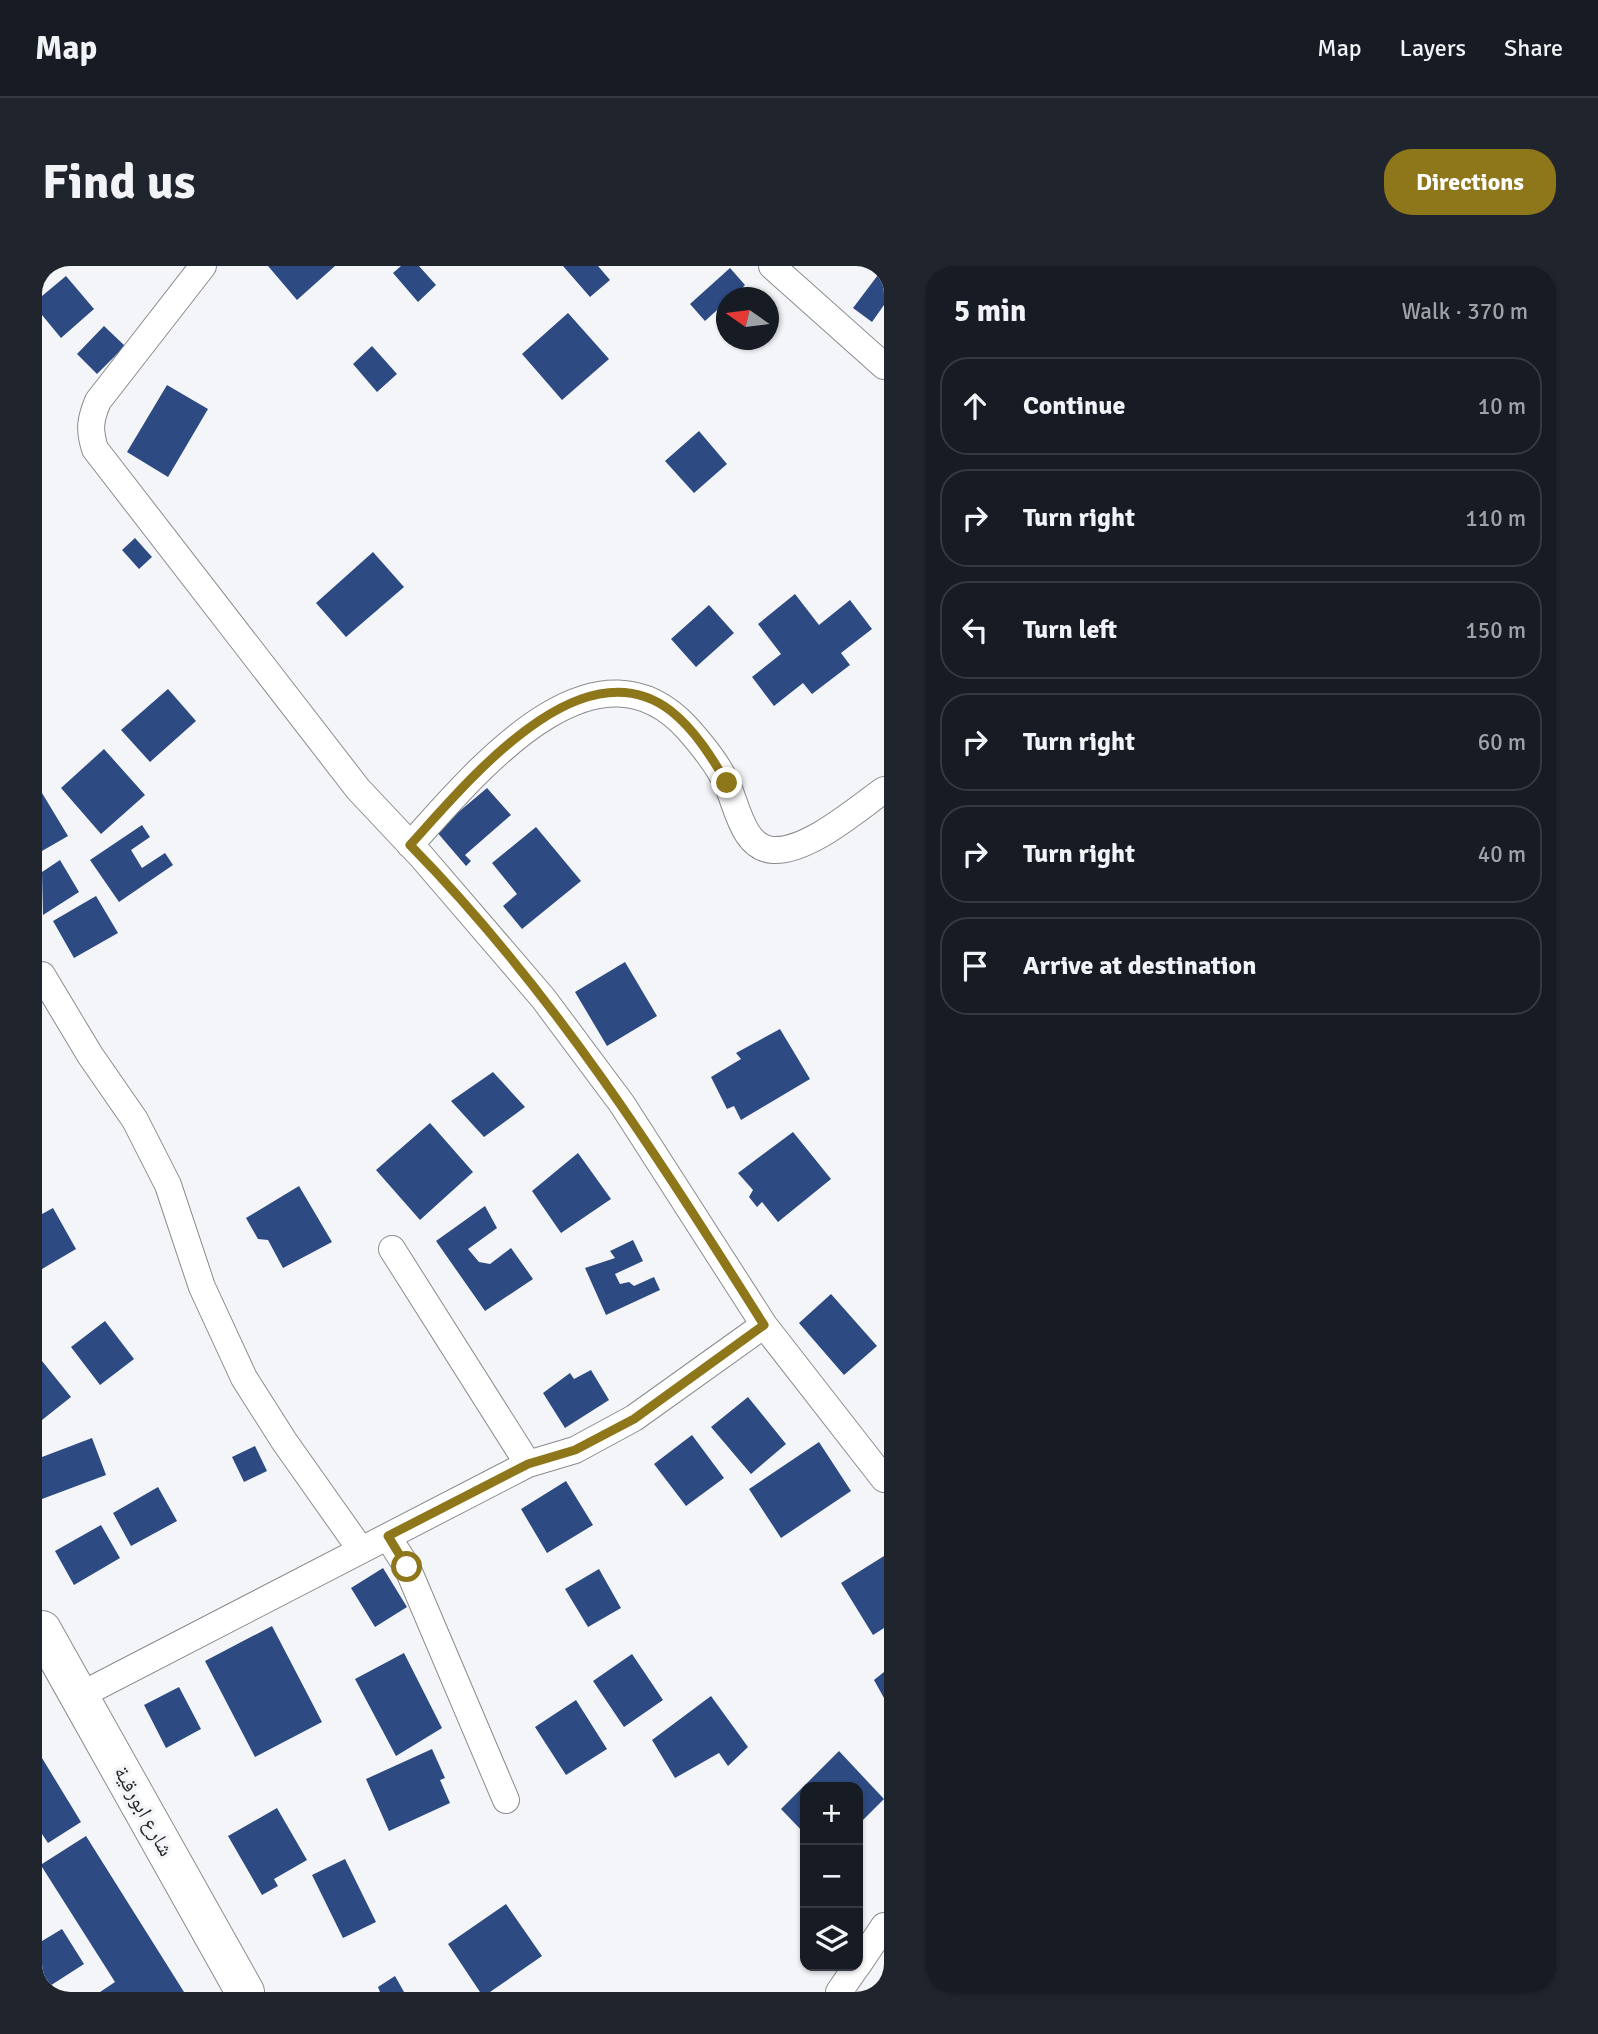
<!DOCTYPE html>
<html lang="en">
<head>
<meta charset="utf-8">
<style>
	body { margin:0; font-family:Signika,"Noto Naskh Arabic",sans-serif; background:#20242c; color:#f1f3f6 }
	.controls { position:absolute; right:21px; bottom:21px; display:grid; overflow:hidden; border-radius:14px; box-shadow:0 2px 5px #0004 }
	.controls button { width:63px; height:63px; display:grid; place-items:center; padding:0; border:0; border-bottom:2px solid #363941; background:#171b24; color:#f1f3f6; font:35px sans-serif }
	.compass { position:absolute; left:674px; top:21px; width:63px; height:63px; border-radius:50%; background:#171b24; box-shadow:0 2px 5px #0004; rotate:284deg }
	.stop { position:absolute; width:21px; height:21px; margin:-16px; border:5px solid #8e761b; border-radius:50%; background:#fff }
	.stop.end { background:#8e761b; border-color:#fff; box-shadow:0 2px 7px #0008 }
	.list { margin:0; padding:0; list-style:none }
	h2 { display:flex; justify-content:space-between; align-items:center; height:91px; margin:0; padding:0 28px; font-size:30px }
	h2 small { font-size:23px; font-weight:400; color:#9ea1a6 }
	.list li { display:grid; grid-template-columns:46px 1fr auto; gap:21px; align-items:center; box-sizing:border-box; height:98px; margin:0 14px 14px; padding:0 14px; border:2px solid #363941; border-radius:28px }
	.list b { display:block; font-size:26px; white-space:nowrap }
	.list em { font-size:23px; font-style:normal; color:#9ea1a6 }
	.icon { flex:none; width:38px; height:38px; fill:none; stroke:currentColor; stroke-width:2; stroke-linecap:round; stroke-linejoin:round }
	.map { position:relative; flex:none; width:842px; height:1726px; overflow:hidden; border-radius:28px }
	header { display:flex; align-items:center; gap:42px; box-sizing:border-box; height:98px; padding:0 35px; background:#171b24; border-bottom:2px solid #363941 }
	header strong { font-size:33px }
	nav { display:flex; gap:38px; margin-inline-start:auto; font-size:24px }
	.intro { display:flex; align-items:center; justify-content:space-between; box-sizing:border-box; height:168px; padding:0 42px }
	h1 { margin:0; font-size:49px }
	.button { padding:18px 32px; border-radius:28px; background:#8e761b; color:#fff; font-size:24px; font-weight:700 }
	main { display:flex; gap:42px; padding:0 42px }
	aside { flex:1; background:#171b24; border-radius:28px; box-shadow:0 2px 5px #0004 }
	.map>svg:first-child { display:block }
</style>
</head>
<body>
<header>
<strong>Map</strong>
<nav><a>Map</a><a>Layers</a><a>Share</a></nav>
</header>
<div class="intro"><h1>Find us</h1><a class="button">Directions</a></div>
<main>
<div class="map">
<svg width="842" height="1726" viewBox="0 0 842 1726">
	<rect width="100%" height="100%" fill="#f3f5f9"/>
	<path fill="#2d4b82" d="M 226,0 L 293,0 L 255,34 Z
		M 359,0 L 377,0 L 394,19 L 376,36 L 351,7 Z
		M 521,0 L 556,0 L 568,14 L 548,31 Z
		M 842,1 L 842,39 L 830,56 L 811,42 Z
		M 688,2 L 703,19 L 690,32 L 684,32 L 684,36 L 663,55 L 648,38 Z
		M 24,10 L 52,43 L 19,72 L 0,49 L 0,30 Z
		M 526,47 L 567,93 L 520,134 L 480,88 Z
		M 62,60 L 83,80 L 55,108 L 35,88 Z
		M 330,80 L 355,108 L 335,126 L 311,98 Z
		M 125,119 L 166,143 L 126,211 L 85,186 Z
		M 657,165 L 685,198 L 652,227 L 623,195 Z
		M 93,272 L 110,291 L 97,303 L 80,284 Z
		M 331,286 L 362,321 L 304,371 L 274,337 Z
		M 753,328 L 777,359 L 808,334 L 830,363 L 799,387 L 808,399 L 770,428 L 761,417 L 732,440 L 710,411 L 739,388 L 716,358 Z
		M 667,339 L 692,367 L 654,401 L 629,373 Z
		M 126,423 L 154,455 L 108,496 L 79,464 Z
		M 62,483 L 103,529 L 59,568 L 19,522 Z
		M 445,522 L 469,549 L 423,589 L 429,595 L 424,600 L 394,565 Z
		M 0,527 L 26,570 L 0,585 Z
		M 100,559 L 108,571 L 89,584 L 100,602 L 123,587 L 131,599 L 77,636 L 48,594 Z
		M 494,561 L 539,615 L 480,663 L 461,640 L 475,628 L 450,597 Z
		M 18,594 L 37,626 L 1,649 L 0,606 Z
		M 54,630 L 76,667 L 32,692 L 11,655 Z
		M 583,696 L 615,750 L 565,780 L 533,726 Z
		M 738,763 L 768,813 L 699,854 L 692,840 L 685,843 L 669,811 L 699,793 L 694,787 Z
		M 451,806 L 483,841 L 442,871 L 409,835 Z
		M 388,857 L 431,906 L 378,954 L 334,904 Z
		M 751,866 L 789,913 L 736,956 L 720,936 L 715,941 L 707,931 L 711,924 L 696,907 Z
		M 536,887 L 569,933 L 519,967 L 490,925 Z
		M 257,920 L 290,976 L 241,1002 L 226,974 L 216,973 L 204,952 Z
		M 443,940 L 455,962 L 426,983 L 437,996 L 448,998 L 469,982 L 491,1013 L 443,1045 L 394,975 Z
		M 11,942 L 34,983 L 0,1003 L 0,948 Z
		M 591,974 L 601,995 L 573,1008 L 578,1018 L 587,1016 L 592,1020 L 612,1011 L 618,1024 L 564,1049 L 543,1002 L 573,992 L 568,985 Z
		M 789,1028 L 835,1080 L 802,1109 L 757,1057 Z
		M 63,1055 L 92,1093 L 58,1119 L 29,1081 Z
		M 0,1095 L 29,1131 L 0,1154 Z
		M 549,1104 L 567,1134 L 523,1162 L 501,1127 L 528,1107 L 532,1113 Z
		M 706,1131 L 744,1178 L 709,1208 L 669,1161 Z
		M 650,1169 L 682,1212 L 644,1240 L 612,1198 Z
		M 50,1172 L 64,1209 L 0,1233 L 0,1191 Z
		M 777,1176 L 809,1225 L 739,1272 L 707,1223 Z
		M 213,1180 L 225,1205 L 202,1216 L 190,1191 Z
		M 524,1215 L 551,1259 L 505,1287 L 479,1243 Z
		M 116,1221 L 135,1255 L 89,1280 L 71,1247 Z
		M 59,1259 L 78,1292 L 32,1319 L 13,1285 Z
		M 842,1290 L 842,1362 L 831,1369 L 799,1317 Z
		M 341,1302 L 365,1341 L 333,1361 L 309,1322 Z
		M 557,1303 L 579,1342 L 546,1361 L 523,1323 Z
		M 230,1360 L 280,1456 L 213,1491 L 163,1395 Z
		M 362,1387 L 400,1462 L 354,1490 L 313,1413 Z
		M 590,1388 L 621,1434 L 582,1461 L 551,1415 Z
		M 842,1406 L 842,1432 L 832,1414 Z
		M 137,1421 L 159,1463 L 124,1482 L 102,1439 Z
		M 669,1430 L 706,1481 L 686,1500 L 677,1487 L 633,1512 L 610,1474 Z
		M 534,1434 L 565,1483 L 524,1509 L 493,1461 Z
		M 390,1483 L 403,1512 L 398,1514 L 408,1537 L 347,1565 L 324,1513 Z
		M 797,1485 L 842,1533 L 816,1559 L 820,1562 L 816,1566 L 816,1521 L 763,1521 L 763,1568 L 739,1543 Z
		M 0,1492 L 39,1556 L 6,1577 L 0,1568 Z
		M 235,1542 L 265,1594 L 232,1613 L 236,1620 L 220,1629 L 186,1570 Z
		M 44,1570 L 142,1726 L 58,1726 L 73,1716 L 0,1601 L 0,1598 Z
		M 303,1593 L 334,1656 L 301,1672 L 270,1609 Z
		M 464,1638 L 500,1690 L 448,1726 L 438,1726 L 406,1678 Z
		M 20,1663 L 42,1698 L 0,1725 L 0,1675 Z
		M 353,1710 L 362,1726 L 338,1726 L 336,1721 Z"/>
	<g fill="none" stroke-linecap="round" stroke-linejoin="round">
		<defs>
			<path id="minor" d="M 161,0 L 56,135 C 48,154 47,164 53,183 L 316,523 L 379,590 L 501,732 L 580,838 L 722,1059 L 842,1213
				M 730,0 L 842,100
				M 368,579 C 431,510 551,360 645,462 C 661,480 675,497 685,518 C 695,540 701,582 731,584 C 766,586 815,543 842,524
				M 0,709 L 48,789 L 93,854 L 126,919 L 160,1021 L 202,1112 L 242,1175 L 319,1284
				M 486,1198 L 533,1184 L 592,1152 L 722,1059
				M 346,1271 L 365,1301 L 464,1534
				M 37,1430 L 486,1198 L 350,983
				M 816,1699 L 842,1660
				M 797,1726 L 815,1700"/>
			<path id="primary" d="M 0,1364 L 203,1726"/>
		</defs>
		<use href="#minor" stroke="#8a8c8e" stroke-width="28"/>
		<use href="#primary" stroke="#8a8c8e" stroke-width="40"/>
		<use href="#minor" stroke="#fff" stroke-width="26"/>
		<use href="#primary" stroke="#fff" stroke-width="38"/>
	</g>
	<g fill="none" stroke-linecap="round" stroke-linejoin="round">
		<path stroke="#8e761b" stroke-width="9" d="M 365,1301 L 346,1270 L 486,1198 L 533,1184 L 592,1153 L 722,1059 C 616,891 509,722 368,579 C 423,519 538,375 629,445 C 653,464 670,492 685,517"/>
	</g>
	<g text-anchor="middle" stroke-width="7" stroke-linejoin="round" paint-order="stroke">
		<g font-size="21" fill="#28292a" stroke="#f3f5f9">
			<text transform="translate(102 1545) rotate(61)" y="7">شارع ابورقية</text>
		</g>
	</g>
</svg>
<div class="controls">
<button>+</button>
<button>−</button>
<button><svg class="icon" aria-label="layers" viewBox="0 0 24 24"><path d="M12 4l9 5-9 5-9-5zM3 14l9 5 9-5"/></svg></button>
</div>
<svg class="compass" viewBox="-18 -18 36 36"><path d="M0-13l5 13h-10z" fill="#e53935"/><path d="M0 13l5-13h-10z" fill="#9ea1a6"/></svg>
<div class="stop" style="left:365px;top:1301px"></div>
<div class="stop end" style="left:685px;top:517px"></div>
</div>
<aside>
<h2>5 min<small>Walk · 370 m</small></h2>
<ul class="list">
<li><svg class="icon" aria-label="ahead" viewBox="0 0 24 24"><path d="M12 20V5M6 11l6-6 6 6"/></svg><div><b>Continue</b></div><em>10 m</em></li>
<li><svg class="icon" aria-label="right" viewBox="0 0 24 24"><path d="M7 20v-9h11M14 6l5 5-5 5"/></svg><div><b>Turn right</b></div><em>110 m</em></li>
<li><svg class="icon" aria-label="left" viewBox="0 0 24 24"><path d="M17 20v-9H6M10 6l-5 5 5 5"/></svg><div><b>Turn left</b></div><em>150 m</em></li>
<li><svg class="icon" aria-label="right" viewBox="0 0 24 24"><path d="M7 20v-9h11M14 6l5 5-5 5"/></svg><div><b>Turn right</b></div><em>60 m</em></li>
<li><svg class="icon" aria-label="right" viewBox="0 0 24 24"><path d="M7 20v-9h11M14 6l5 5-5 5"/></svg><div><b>Turn right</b></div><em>40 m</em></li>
<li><svg class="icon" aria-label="arrive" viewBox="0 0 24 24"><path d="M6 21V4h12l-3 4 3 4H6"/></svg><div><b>Arrive at destination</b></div></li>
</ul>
</aside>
</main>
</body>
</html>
